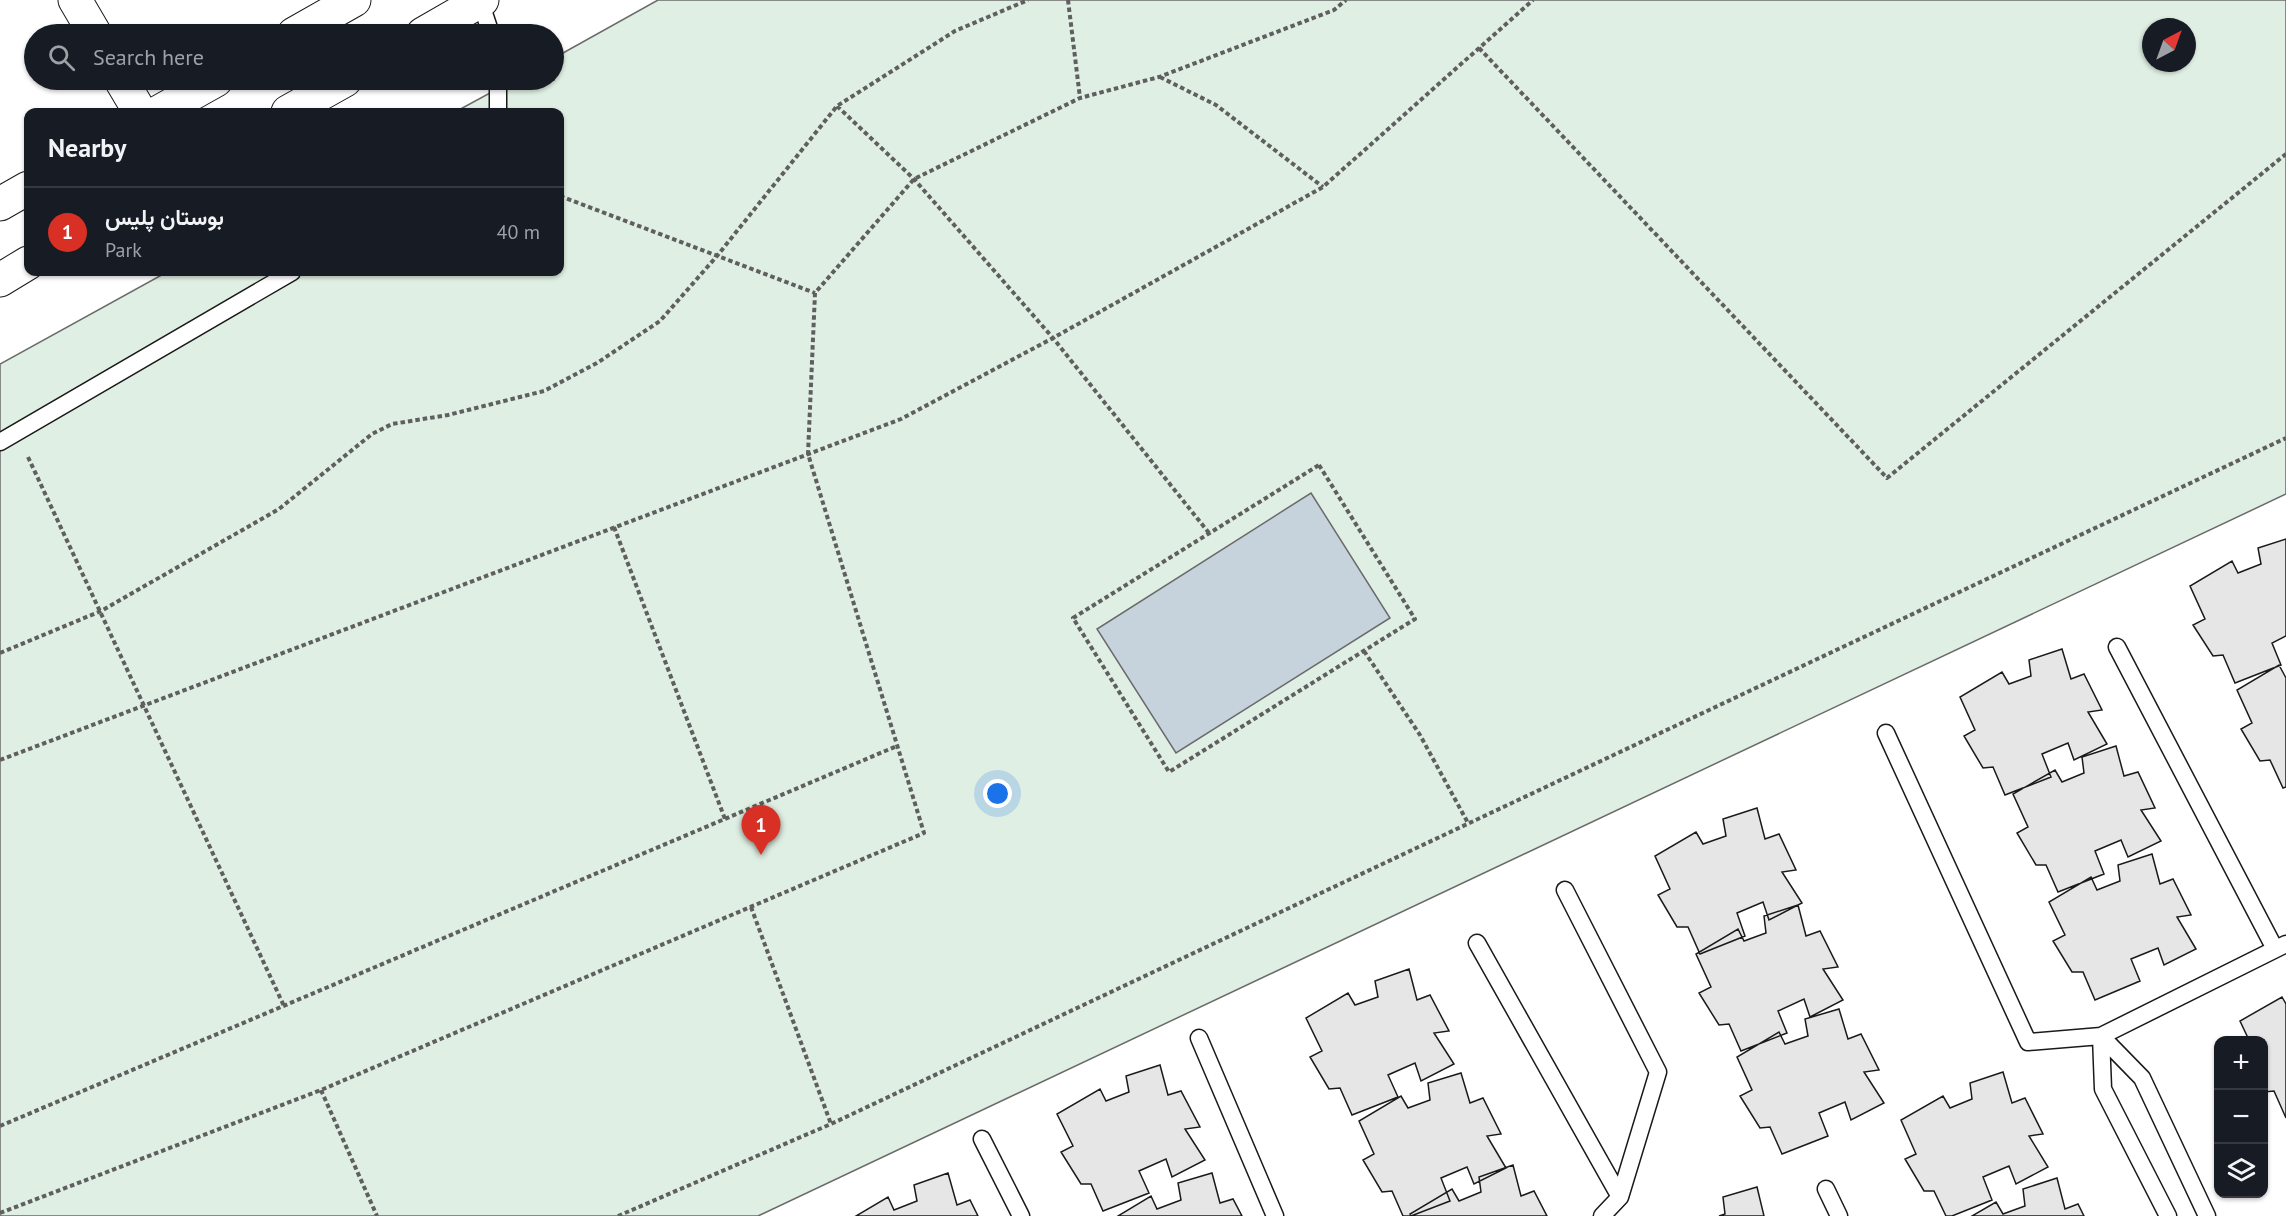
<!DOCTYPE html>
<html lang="en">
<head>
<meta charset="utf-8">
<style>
	body { margin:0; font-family:"PT Sans",Vazirmatn,sans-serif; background:#242831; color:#f1f3f6 }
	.controls { position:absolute; right:18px; bottom:18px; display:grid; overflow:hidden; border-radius:12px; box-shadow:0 2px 4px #0004 }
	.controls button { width:54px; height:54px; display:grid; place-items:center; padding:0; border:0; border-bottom:2px solid #363941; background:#171b24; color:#f1f3f6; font:30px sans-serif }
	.compass { position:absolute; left:2142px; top:18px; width:54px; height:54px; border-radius:50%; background:#171b24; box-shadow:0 2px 4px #0004; rotate:41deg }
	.you { position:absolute; left:998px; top:794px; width:21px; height:21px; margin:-15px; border:4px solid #fff; border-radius:50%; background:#1a73e8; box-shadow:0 0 0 9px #1a73e833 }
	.badge { display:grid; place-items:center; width:39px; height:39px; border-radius:50%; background:#d93025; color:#fff; font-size:20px; font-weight:700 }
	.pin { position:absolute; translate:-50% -50px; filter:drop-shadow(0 2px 3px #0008) }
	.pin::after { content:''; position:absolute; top:32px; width:21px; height:18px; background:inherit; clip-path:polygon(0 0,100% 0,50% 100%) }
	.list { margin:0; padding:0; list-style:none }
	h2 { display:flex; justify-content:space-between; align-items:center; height:78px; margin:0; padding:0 24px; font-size:26px }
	h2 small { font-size:20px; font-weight:400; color:#9ea1a6 }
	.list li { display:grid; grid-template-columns:39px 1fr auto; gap:18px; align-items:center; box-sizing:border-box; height:90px; padding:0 24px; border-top:2px solid #363941 }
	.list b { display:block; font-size:22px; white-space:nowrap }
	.list p { margin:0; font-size:20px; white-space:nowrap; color:#9ea1a6 }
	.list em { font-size:20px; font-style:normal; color:#9ea1a6 }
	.icon { flex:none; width:33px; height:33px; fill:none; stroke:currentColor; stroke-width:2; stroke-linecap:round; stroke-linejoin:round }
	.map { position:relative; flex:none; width:2286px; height:1216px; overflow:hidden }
	.search { position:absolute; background:#171b24; box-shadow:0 2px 4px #0004; left:24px; top:24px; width:540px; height:66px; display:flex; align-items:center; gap:15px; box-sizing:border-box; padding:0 21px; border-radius:33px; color:#9ea1a6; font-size:22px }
	.panel { position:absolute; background:#171b24; box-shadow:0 2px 4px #0004; left:24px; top:108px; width:540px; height:168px; border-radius:12px }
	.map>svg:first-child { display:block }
</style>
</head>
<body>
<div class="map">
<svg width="2286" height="1216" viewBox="0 0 2286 1216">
	<rect width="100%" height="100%" fill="#fff"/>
	<path fill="#e0efe3" stroke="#6a6a6a" stroke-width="1.5" fill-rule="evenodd" d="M 658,0 L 2286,0 L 2286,494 L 758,1216 L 0,1216 L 0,364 L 167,272 L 560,272 L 560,112 L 455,112 L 514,80 L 554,80 L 554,58 ZM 2151,27 L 2187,27 L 2187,63 L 2151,63 Z"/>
	<path fill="#c6d2dc" stroke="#6a6a6a" stroke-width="1.5" d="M 1311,493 L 1390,618 L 1176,753 L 1097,629 Z"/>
	<path fill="#e6e6e6" stroke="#1a1a1a" stroke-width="1.5" d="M 2286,539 L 2286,636 L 2272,643 L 2281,665 L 2235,683 L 2223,655 L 2213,656 L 2193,625 L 2205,619 L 2190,586 L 2232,561 L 2238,573 L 2261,564 L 2258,548 Z
		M 2062,649 L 2071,679 L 2084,674 L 2102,710 L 2088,712 L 2107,744 L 2074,760 L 2068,743 L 2042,754 L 2051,777 L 2005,795 L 1993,767 L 1983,768 L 1964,736 L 1975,730 L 1960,697 L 2002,672 L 2009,684 L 2031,676 L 2029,660 Z
		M 2279,665 L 2286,678 L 2286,787 L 2283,788 L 2270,760 L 2260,761 L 2241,729 L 2252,723 L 2237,690 Z
		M 2116,746 L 2124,776 L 2138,772 L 2155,808 L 2141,810 L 2161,841 L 2128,857 L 2121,840 L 2095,851 L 2104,874 L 2058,892 L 2046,865 L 2036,865 L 2017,833 L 2028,827 L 2013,794 L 2055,770 L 2062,782 L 2084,773 L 2082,757 Z
		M 1757,808 L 1765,839 L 1779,834 L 1796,870 L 1782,872 L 1802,903 L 1769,920 L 1763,902 L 1737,913 L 1745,936 L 1700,954 L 1688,927 L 1677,927 L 1658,895 L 1670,889 L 1655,856 L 1696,832 L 1703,844 L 1726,836 L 1723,819 Z
		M 2152,854 L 2160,884 L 2173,879 L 2191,915 L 2177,917 L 2196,949 L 2164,965 L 2158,948 L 2131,959 L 2140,981 L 2095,1000 L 2083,972 L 2072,972 L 2053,941 L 2065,935 L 2049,902 L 2091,877 L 2097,890 L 2120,881 L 2118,865 Z
		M 1798,905 L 1806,936 L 1820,931 L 1838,967 L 1823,969 L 1843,1000 L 1810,1017 L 1804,999 L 1778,1011 L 1787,1033 L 1741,1051 L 1729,1024 L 1719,1025 L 1699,993 L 1711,987 L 1696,954 L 1738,929 L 1744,941 L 1766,933 L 1764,916 Z
		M 1409,969 L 1417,1000 L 1430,995 L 1449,1031 L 1434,1033 L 1454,1064 L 1421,1081 L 1415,1063 L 1388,1075 L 1398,1097 L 1352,1115 L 1340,1088 L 1329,1089 L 1310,1057 L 1322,1051 L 1306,1018 L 1348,993 L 1355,1005 L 1378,997 L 1375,981 Z
		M 2282,997 L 2286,1004 L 2286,1118 L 2274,1091 L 2264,1092 L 2264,1040 L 2249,1040 L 2240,1021 Z
		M 1839,1009 L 1848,1039 L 1861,1034 L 1879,1070 L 1864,1072 L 1884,1103 L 1851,1120 L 1845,1102 L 1819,1113 L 1828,1136 L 1782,1154 L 1770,1127 L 1760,1128 L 1740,1096 L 1752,1090 L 1737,1057 L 1779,1032 L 1785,1044 L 1808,1036 L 1805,1019 Z
		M 1160,1065 L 1168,1095 L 1181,1091 L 1200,1127 L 1185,1129 L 1205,1160 L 1172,1177 L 1166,1159 L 1139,1171 L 1149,1193 L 1103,1211 L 1091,1184 L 1081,1184 L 1061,1152 L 1073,1146 L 1057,1114 L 1100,1089 L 1106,1101 L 1129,1092 L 1126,1076 Z
		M 2003,1072 L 2012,1103 L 2025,1098 L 2043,1134 L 2029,1136 L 2048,1167 L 2016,1184 L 2009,1166 L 1983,1177 L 1992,1200 L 1952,1216 L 1946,1216 L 1934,1191 L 1924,1191 L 1905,1159 L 1916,1154 L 1901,1120 L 1943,1096 L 1950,1108 L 1972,1099 L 1970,1083 Z
		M 1461,1073 L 1470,1103 L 1483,1098 L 1501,1134 L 1487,1136 L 1506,1168 L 1474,1184 L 1467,1167 L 1441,1178 L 1450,1201 L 1411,1216 L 1403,1216 L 1392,1191 L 1382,1192 L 1363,1160 L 1374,1154 L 1359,1121 L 1401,1096 L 1408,1108 L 1430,1100 L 1428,1083 Z
		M 1513,1165 L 1521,1196 L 1534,1191 L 1547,1216 L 1411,1216 L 1410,1214 L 1452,1189 L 1459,1201 L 1481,1192 L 1479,1177 Z
		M 948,1173 L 957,1205 L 970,1200 L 978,1216 L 856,1216 L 888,1197 L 894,1210 L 917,1201 L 914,1185 Z
		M 1212,1173 L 1220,1203 L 1233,1199 L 1242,1216 L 1118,1216 L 1151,1196 L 1157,1209 L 1181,1200 L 1178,1183 Z
		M 2057,1178 L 2065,1209 L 2078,1204 L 2084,1216 L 1972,1216 L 1996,1202 L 2003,1214 L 2025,1206 L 2023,1189 Z
		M 1757,1187 L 1764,1216 L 1719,1216 L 1725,1214 L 1723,1197 Z"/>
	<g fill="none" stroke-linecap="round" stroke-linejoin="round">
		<defs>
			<path id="lane" d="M 480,1 L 491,34
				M 498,112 L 498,80
				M 0,442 L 292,272
				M 2117,647 L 2275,949
				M 1886,733 L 2028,1042 L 2101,1036 L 2286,944
				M 1565,890 L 1658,1072 L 1620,1197 L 1602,1216
				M 1477,943 L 1620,1197
				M 2101,1036 L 2142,1078 L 2207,1216
				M 2101,1036 L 2103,1089 L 2168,1216
				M 1199,1038 L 1275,1216
				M 982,1139 L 1021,1216
				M 1826,1189 L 1839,1216"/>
			<path id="street" d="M 75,0 L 95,34
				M 121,80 L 140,112"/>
			<path id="secondary" d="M 294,34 L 354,0
				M 423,34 L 482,0
				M 159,112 L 216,80
				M 288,112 L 345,80
				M 0,204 L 28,188
				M 0,280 L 28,263"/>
		</defs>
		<use href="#lane" stroke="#1a1a1a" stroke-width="19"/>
		<use href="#street" stroke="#1a1a1a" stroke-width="35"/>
		<use href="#secondary" stroke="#1a1a1a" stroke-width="35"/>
		<path stroke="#5f5f5f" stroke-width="4" stroke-dasharray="4.5 3" stroke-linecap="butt" d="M 1068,0 L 1080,98
			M 1479,48 L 1887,478 L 2286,154
			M 1160,77 L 1216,105 L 1323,187
			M 837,106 L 914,179 L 1053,338 L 1209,533
			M 560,196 L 815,293
			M 28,457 L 284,1006
			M 1319,465 L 1415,619 L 1169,772 L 1073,618 Z
			M 614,527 L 725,819
			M 1364,651 L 1420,735 L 1468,823
			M 0,653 L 101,611 L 279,509 L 372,434 L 392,424 L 448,415 L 544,391 L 597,363 L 660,321 L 717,256 L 837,106 L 955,31 L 1028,0
			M 0,760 L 901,419 L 1053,338 L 1323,187 L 1533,0
			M 751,907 L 831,1124
			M 321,1090 L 377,1216
			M 0,1126 L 897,746
			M 0,1213 L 321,1090 L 924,833 L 808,454 L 815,293 L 914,179 L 1080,98 L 1159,77 L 1334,10 L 1346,0
			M 618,1216 L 831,1124 L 2286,438"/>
		<use href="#lane" stroke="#fff" stroke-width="16"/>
		<use href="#street" stroke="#fff" stroke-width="33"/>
		<use href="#secondary" stroke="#fff" stroke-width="33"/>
	</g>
</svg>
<div class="controls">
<button>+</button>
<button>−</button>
<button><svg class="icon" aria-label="layers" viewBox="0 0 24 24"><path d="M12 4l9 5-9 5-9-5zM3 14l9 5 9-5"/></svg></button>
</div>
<svg class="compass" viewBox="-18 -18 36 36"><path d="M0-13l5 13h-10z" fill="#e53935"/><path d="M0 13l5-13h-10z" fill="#9ea1a6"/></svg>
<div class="you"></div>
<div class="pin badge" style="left:761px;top:855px">1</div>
<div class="search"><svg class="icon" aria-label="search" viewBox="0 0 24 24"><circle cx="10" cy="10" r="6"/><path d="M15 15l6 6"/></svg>Search here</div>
<section class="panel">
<h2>Nearby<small></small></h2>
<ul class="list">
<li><span class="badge">1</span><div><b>بوستان پلیس</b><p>Park</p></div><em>40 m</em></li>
</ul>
</section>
</div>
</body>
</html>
